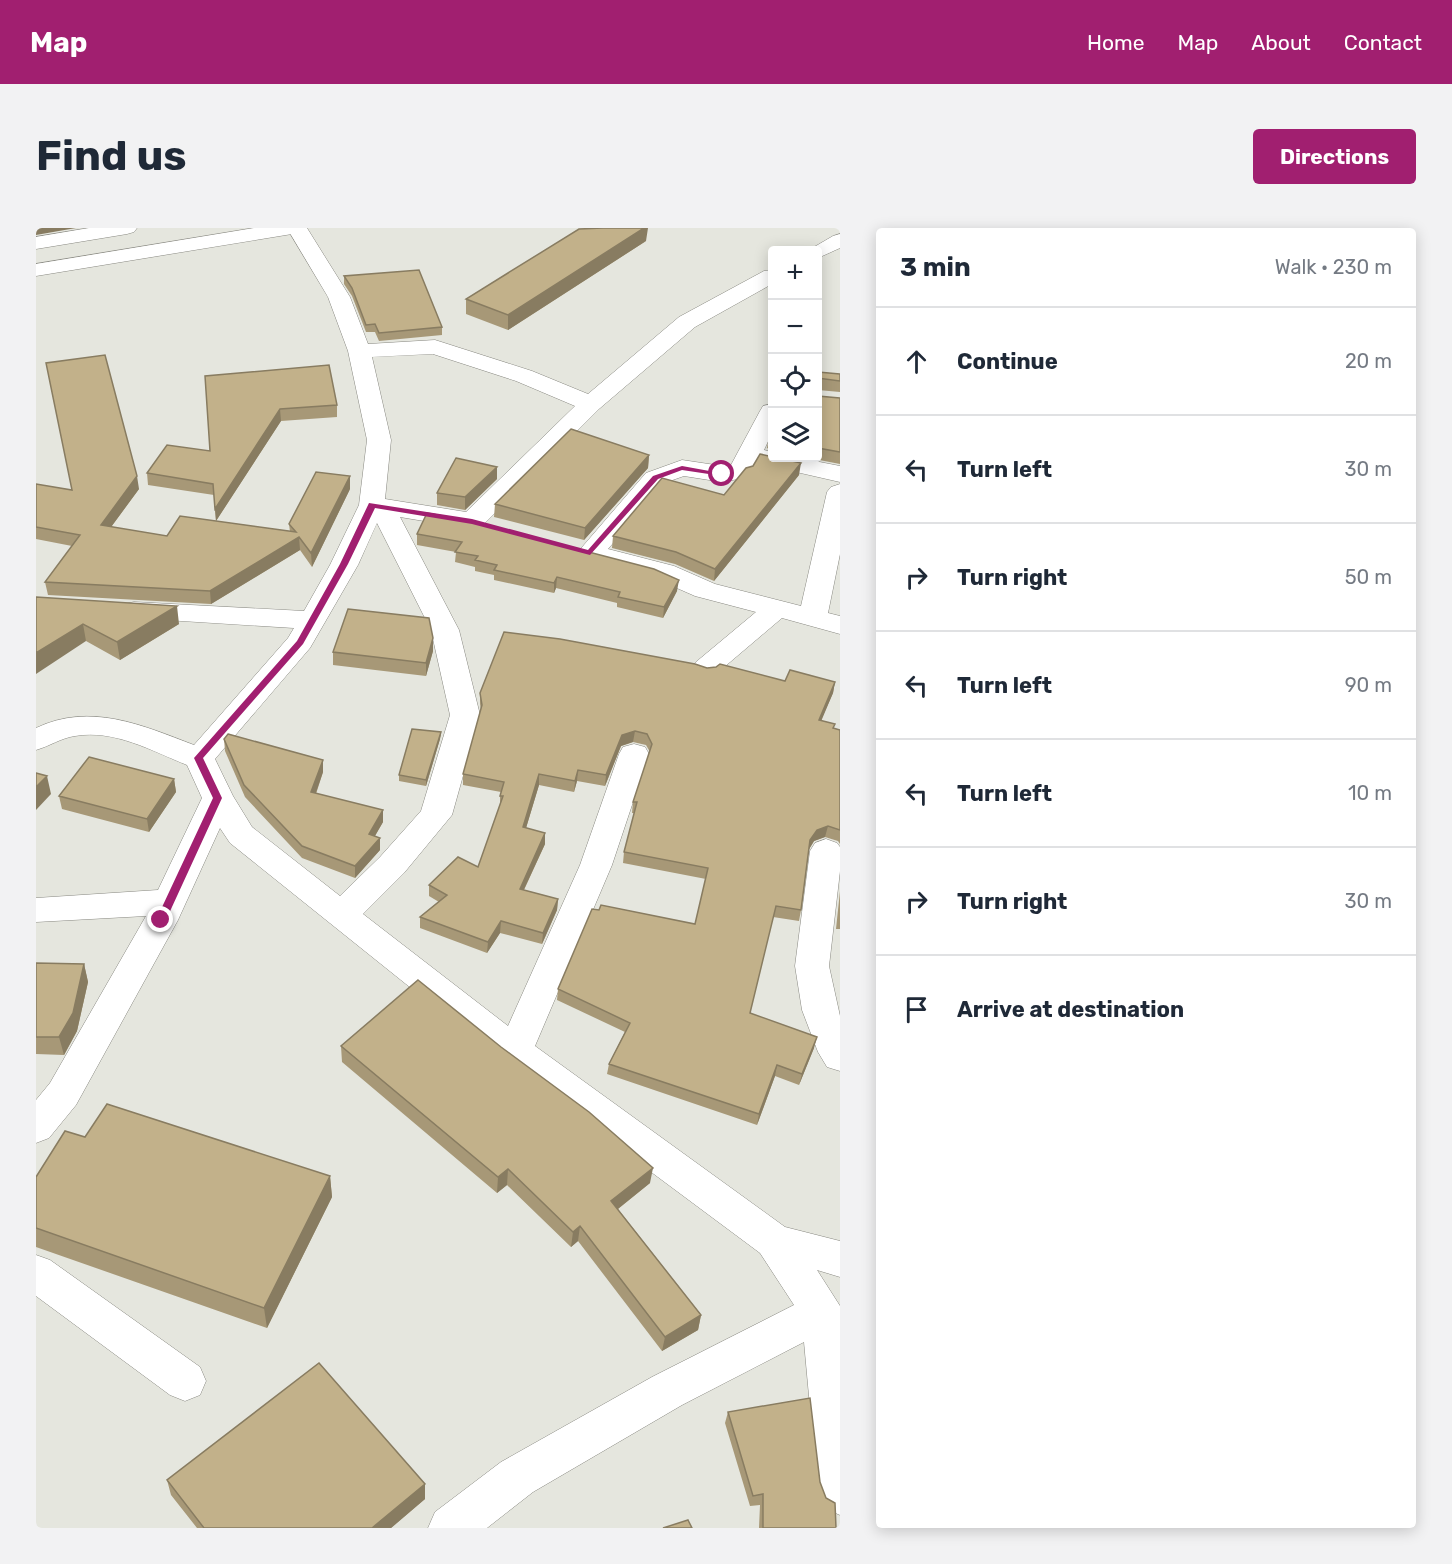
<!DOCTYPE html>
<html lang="en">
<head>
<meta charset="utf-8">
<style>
	body { margin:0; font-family:Rubik,sans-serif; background:#f2f2f3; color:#1f2937 }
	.controls { position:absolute; right:18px; top:18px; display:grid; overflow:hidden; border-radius:6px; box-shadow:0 3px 15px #0003 }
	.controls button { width:54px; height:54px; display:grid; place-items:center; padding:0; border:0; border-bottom:2px solid #e0e1e3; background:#fff; color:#1f2937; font:30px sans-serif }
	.stop { position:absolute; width:18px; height:18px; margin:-14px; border:4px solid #a11f70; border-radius:50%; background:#fff }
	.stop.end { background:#a11f70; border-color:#fff; box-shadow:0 2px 6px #0008 }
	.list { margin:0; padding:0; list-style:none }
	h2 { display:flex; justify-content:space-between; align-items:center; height:78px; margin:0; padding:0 24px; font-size:26px }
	h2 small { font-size:20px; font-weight:400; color:#747a83 }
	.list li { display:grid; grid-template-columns:39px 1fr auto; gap:18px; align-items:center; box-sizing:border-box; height:108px; padding:0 24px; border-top:2px solid #e0e1e3 }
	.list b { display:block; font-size:22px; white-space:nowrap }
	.list em { font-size:20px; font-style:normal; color:#747a83 }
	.icon { flex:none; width:33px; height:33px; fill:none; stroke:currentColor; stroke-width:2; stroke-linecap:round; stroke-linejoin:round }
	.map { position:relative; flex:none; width:804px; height:1300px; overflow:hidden; border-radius:6px }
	header { display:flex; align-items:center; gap:36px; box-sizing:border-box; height:84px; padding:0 30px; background:#a11f70; color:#fff }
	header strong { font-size:28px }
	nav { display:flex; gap:33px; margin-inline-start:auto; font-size:21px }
	.intro { display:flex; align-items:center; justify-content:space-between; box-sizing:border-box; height:144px; padding:0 36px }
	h1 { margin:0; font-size:42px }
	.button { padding:15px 27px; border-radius:6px; background:#a11f70; color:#fff; font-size:21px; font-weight:700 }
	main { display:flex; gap:36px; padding:0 36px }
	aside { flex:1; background:#fff; border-radius:6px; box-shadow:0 3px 15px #0003 }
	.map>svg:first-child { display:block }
</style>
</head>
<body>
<header>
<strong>Map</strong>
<nav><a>Home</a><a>Map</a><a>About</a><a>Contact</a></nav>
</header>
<div class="intro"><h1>Find us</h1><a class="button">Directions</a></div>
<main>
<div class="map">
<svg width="804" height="1300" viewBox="0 0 804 1300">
	<rect width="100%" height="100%" fill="#e5e6de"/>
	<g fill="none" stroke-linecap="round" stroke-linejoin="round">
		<defs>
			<path id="minor" d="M 251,0 L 271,0 L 314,69 L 332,116 L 399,112 L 496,143 L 552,166 L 643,89 L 728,43 L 736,42 L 736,56 L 659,99 L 563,181 L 445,299 L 436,301 L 364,289 L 423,402 L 444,487 L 416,587 L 368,645 L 327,686 L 472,798 L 544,637 L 583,526 L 587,519 L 598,516 L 609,519 L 613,526 L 576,637 L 499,818 L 749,999 L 804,1013 L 804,1049 L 781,1042 L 804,1078 L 804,1287 L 788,1280 L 782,1265 L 768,1114 L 646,1177 L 497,1264 L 451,1300 L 392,1300 L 399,1284 L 465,1234 L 616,1149 L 758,1077 L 724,1025 L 466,833 L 194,615 L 184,600 L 142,692 L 40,877 L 13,910 L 0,915 L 0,872 L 14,855 L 110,688 L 0,694 L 0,670 L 122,662 L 166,570 L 151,537 C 116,523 78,501 39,508 C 25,510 14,518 0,522 L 0,500 C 54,474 106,497 158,517 L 252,410 L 258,400 L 98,390 L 88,388 L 84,382 L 88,376 L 98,374 L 268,383 L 294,337 L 323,277 L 331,212 L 312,123 L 292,69 ZM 397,126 L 480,153 L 539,178 L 430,284 L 349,271 L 355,212 L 336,129 ZM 341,295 L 395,402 L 414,487 L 385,583 L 344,629 L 304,668 L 216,599 L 197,568 L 179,531 L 274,420 L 322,337 Z
				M 804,6 L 804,20 L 782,30 L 782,22 L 773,22 L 797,8 Z
				M 736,176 L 736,205 L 728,222 L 736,224 L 736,230 L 763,230 L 804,238 L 804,254 L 721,235 L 713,249 L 686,254 L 648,248 L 628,255 L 572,321 L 638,338 L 679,356 L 765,378 L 791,264 L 795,259 L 804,256 L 804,326 L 792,385 L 804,388 L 804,406 L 746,390 L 680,446 L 670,449 L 660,446 L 656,440 L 660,434 L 720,384 L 659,368 L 618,350 L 545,331 L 541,325 L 610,245 L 646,232 L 686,238 L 695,237 L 724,183 L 727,178 Z
				M 790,611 L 801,615 L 804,619 L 804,643 L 793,738 L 804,788 L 804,843 L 791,839 L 782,824 L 766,782 L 759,738 L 774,623 L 779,615 Z
				M 0,1027 L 14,1032 L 164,1139 L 170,1153 L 164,1167 L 149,1173 L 134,1167 L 0,1068 Z"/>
			<path id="major" d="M 53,0 L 101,0 L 98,4 L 91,6 L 0,21 L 0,9 Z
				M 218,0 L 266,0 L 263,4 L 256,6 L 0,48 L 0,36 Z"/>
		</defs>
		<use href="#minor" stroke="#888881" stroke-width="1"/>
		<use href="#major" stroke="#888881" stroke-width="1"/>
		<use href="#minor" fill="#fff" fill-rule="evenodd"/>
		<use href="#major" fill="#fff" fill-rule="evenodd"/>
	</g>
	<path fill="#a79877" d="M 610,13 L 472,102 L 430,86 L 430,71 Z
		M 308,48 L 406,99 L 406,107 L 343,113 L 339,104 L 330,104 L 316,68 L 308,56 Z
		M 782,144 L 804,146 L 804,164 L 782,162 L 782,168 L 804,170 L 804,236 L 773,230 L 782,230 Z
		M 169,148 L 301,177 L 301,189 L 245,193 L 180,293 L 178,267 L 112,257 L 111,245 L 174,223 Z
		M 736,202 L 736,222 L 731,220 L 733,209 Z
		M 613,227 L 612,240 L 548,312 L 458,289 L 459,276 Z
		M 763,247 L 678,353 L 639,336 L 576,320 L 577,308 L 688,267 Z
		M 461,251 L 429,282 L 401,277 L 401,265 Z
		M 0,256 L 36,262 L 103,261 L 75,299 L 131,308 L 254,304 L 253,296 L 314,261 L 276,339 L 264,322 L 175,376 L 12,367 L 9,354 L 36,318 L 0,311 Z
		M 391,285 L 641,363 L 627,390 L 581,379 L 581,375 L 520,360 L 518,365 L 458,352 L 458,347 L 439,343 L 439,339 L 419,334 L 420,324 L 381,317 L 381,306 Z
		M 0,369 L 143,396 L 84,432 L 50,413 Z
		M 397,423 L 390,448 L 297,437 L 297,424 Z
		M 671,440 L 749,453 L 799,454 L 797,465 L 785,492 L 798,500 L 804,502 L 804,616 L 802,613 L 789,609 L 778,613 L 773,621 L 765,682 L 763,693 L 737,689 L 714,785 L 778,820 L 763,857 L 739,848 L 721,897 L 571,846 L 573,836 L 589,804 L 521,772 L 522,761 L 563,682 L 659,696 L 670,651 L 587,635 L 588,624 L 598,585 L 596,585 L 597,574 L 614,524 L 610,517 L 597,514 L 585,518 L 569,558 L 541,553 L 538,564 L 503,557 L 490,600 L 509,605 L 509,616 L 488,662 L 522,671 L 521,682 L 506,716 L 464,705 L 451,725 L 384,700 L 384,689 L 403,674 L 393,668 L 393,657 L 442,639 L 464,579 L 464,568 L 465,564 L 427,557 L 427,546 L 445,482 L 444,476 L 444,465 Z
		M 405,504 L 404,511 L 390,558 L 363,553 L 363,547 Z
		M 188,511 L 287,532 L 287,544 L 280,566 L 347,594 L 339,608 L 344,622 L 319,650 L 266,630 L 209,569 L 189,523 Z
		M 138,551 L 140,564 L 113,604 L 26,581 L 23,568 Z
		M 804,663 L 804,701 L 800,701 Z
		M 0,735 L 48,736 L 52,754 L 41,803 L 28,827 L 0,826 Z
		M 305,818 L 614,955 L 582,981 L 665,1087 L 662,1102 L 626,1123 L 542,1013 L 535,1019 L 471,957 L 461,965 L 306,834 Z
		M 49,909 L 294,948 L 296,969 L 231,1100 L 0,1019 L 0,949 Z
		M 692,1184 L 784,1254 L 800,1300 L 723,1300 L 724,1277 L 714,1278 L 689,1195 Z
		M 131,1252 L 389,1256 L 389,1271 L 355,1300 L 161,1300 L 135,1267 Z"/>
	<path fill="#887c61" d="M 0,0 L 40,0 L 0,7 Z
		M 608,0 L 612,0 L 610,13 L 472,102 L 472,87 Z
		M 244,181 L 245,193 L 180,293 L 179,281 Z
		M 613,227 L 612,240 L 548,312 L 549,300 Z
		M 765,235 L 763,247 L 678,353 L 679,341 Z
		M 461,239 L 461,251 L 429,282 L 429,269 Z
		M 101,248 L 103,261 L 67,310 L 65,297 Z
		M 314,248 L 314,261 L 276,339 L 275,325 Z
		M 263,309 L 264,322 L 175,376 L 174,363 Z
		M 521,349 L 520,360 L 518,365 L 518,355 Z
		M 643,352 L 641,363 L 627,390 L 628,379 Z
		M 141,378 L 143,396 L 84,432 L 81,414 Z
		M 47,396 L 50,413 L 0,446 L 0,425 Z
		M 397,410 L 397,423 L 390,448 L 390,435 Z
		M 799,454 L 797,465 L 781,503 L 783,492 Z
		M 599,503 L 597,514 L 585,518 L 569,558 L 570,547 L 586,507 Z
		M 405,504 L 404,511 L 390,558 L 390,552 Z
		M 287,532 L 287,544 L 276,576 L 275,564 Z
		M 542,542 L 541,553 L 538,564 L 539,553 Z
		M 503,546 L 503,557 L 487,610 L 487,599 Z
		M 11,548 L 15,566 L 0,582 L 0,559 Z
		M 138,551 L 140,564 L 113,604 L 111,591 Z
		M 347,582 L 347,594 L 333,618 L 333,606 Z
		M 792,598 L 789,609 L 778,613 L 772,623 L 774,612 L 781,602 Z
		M 509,605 L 509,616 L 483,672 L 484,661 Z
		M 344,610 L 344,622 L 319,650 L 319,638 Z
		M 522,671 L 521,682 L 506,716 L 507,705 Z
		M 465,693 L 464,705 L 451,725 L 452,714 Z
		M 48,736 L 52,754 L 41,803 L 28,827 L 23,809 Z
		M 781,809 L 778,820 L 763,857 L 766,846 Z
		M 741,837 L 739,848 L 721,897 L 723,886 Z
		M 617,940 L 614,955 L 573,988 L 575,973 Z
		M 472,941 L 471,957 L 461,965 L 462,949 Z
		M 294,948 L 296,969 L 231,1100 L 228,1080 Z
		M 544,998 L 542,1013 L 535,1019 L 537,1004 Z
		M 665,1087 L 662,1102 L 626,1123 L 629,1109 Z
		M 389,1256 L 389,1271 L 355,1300 L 336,1300 Z"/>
	<path fill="#c2b18a" stroke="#887c61" stroke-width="1.5" d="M 567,0 L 608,0 L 472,87 L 430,71 L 543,1 Z
		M 383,42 L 406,99 L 343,105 L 339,96 L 330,97 L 316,60 L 308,48 Z
		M 69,127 L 101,248 L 65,297 L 131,308 L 144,288 L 260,304 L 253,296 L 280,244 L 314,248 L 275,325 L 263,309 L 174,363 L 9,354 L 44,307 L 0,299 L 0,256 L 36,262 L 10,135 Z
		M 293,137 L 301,177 L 244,181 L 179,281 L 177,256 L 111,245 L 131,217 L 174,223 L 169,148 Z
		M 782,144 L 804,146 L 804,153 L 782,150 L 782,168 L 804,170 L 804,224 L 782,220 Z
		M 535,201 L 613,227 L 549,300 L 459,276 Z
		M 736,202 L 736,211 L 733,209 Z
		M 724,226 L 765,235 L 679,341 L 640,324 L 577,308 L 626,250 L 688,267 L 710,240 L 717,238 Z
		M 420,230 L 461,239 L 429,269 L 401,265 Z
		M 391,285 L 434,293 L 618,341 L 643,352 L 628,379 L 582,369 L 584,364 L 521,349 L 518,355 L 458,342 L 461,337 L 439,332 L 442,328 L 419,324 L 426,314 L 381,306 Z
		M 0,369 L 141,378 L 81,414 L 47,396 L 0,425 Z
		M 312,381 L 393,390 L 397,410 L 390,435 L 297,424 Z
		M 468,404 L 524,411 L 659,436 L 671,440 L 680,439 L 684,436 L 749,453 L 754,442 L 799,454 L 783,492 L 799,496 L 797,500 L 804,502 L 804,602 L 792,598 L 781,602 L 774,612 L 765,682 L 740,678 L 714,785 L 781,809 L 766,846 L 741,837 L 723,886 L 573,836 L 594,795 L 522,761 L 556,681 L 563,682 L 565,677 L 659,696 L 672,640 L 588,624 L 601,574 L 597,574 L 616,516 L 611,506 L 599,503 L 586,507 L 570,547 L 542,542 L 539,553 L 503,546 L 487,599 L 509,605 L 484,661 L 522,671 L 507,705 L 465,693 L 452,714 L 384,689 L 411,667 L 393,657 L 422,629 L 442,639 L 467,568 L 464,568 L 468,554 L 427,546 L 446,477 L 444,465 Z
		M 376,501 L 405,504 L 390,552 L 363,547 Z
		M 192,506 L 287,532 L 275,564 L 347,582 L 333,606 L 344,610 L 319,638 L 266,618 L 208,557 L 188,511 Z
		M 53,529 L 138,551 L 111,591 L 23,568 Z
		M 0,545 L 11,548 L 0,559 Z
		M 0,735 L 48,736 L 37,785 L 23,809 L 0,809 Z
		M 382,752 L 465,819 L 553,884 L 617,940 L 575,973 L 665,1087 L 629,1109 L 544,998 L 537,1004 L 472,941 L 462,949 L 305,818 Z
		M 71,876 L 294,948 L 228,1080 L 0,1000 L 0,949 L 29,903 L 49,909 Z
		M 283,1135 L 389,1256 L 336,1300 L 168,1300 L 131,1252 Z
		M 774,1170 L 784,1254 L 790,1270 L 799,1275 L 800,1300 L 727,1300 L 727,1266 L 717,1268 L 692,1184 Z
		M 652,1292 L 656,1300 L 627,1300 Z"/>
	<path fill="#a11f70" d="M 646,238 L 690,246 L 686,248 L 646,242 L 622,251 L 554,327 L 436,296 L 339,280 L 312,336 L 267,416 L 167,530 L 186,570 L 130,692 L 125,695 L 121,694 L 120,692 L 177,570 L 158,530 L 261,413 L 304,336 L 333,275 L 436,291 L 552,322 L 617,248 Z"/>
</svg>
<div class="controls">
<button>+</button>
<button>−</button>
<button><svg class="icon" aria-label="locate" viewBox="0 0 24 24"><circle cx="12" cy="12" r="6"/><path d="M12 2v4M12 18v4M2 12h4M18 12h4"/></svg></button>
<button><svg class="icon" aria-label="layers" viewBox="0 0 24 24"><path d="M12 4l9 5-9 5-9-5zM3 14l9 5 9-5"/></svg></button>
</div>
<div class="stop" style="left:686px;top:246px"></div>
<div class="stop end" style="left:125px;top:692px"></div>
</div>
<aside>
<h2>3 min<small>Walk · 230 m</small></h2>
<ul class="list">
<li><svg class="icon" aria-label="ahead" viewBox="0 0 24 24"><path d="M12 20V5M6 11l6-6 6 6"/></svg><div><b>Continue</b></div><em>20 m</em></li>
<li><svg class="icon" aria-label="left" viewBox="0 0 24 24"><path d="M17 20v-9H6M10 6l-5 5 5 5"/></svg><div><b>Turn left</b></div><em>30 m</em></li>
<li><svg class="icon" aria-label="right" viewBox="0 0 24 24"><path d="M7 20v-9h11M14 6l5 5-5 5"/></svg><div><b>Turn right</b></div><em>50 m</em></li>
<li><svg class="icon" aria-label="left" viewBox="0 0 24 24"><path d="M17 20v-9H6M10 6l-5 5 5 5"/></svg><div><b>Turn left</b></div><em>90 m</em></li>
<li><svg class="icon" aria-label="left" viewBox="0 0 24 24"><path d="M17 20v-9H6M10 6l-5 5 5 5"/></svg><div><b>Turn left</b></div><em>10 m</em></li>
<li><svg class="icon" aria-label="right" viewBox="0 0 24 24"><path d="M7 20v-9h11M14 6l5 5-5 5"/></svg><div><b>Turn right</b></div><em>30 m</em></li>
<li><svg class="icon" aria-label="arrive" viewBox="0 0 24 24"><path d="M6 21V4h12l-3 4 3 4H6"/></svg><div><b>Arrive at destination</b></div></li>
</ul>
</aside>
</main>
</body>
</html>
